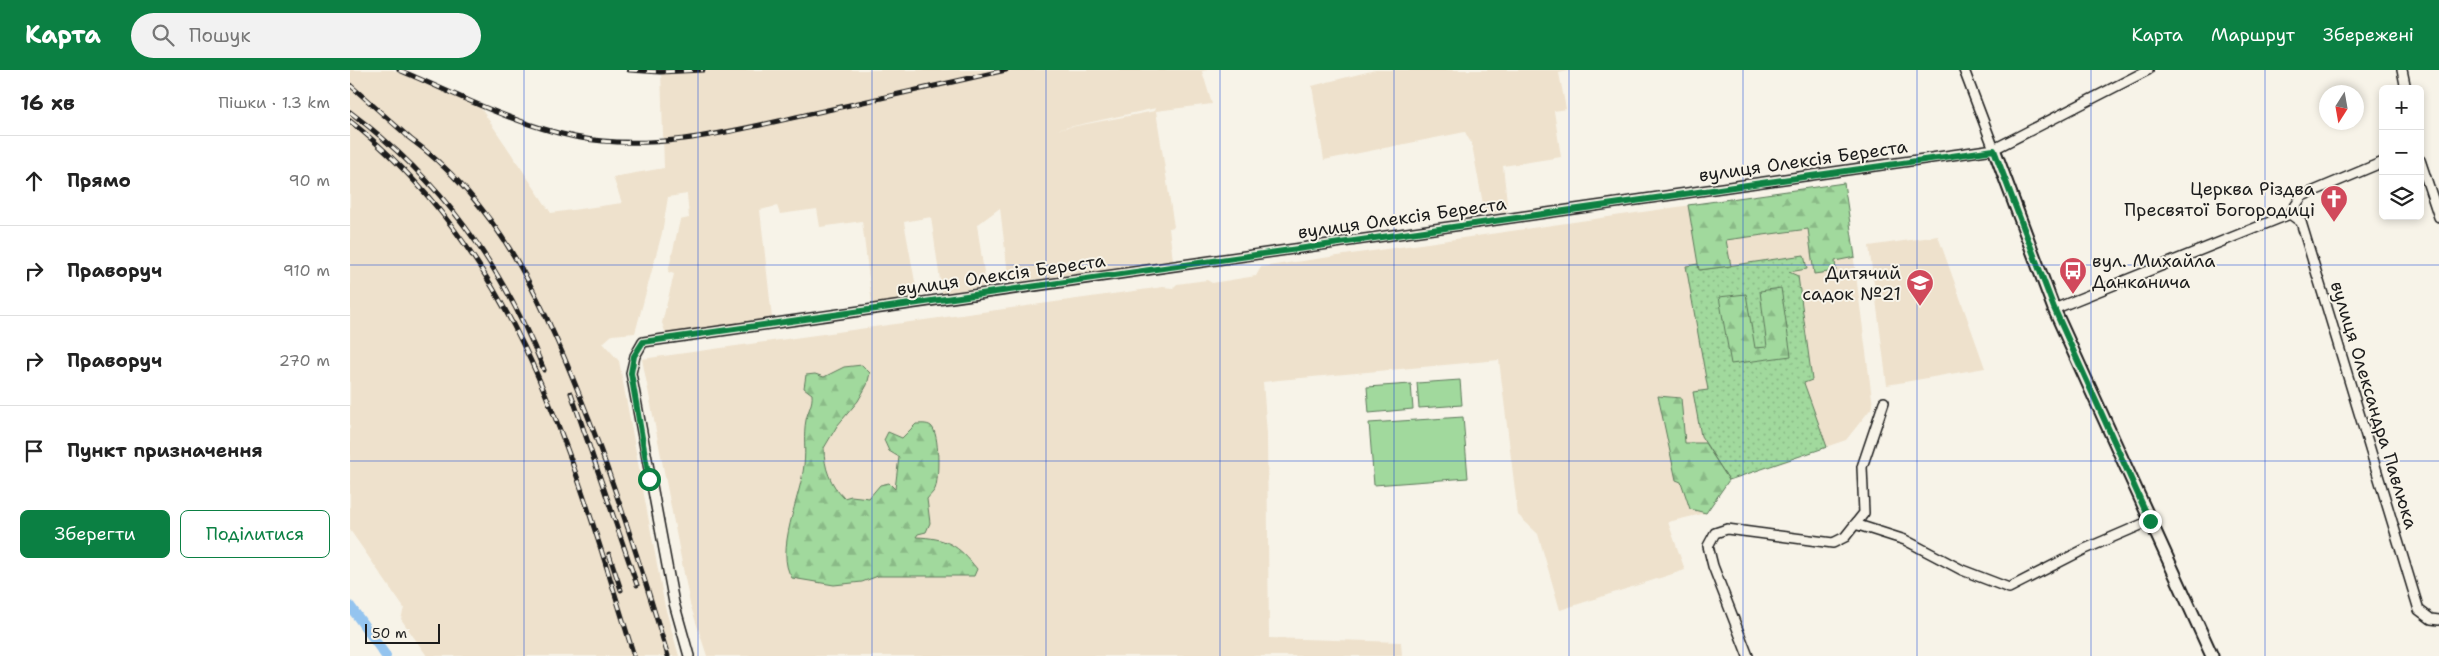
<!DOCTYPE html>
<html lang="uk">
<head>
<meta charset="utf-8">
<style>
	body { margin:0; font-family:"Shantell Sans",sans-serif; background:#f2f2f2; color:#222 }
	.controls { position:absolute; right:15px; top:15px; display:grid; overflow:hidden; border-radius:8px; box-shadow:0 2px 8px #0003 }
	.controls button { width:45px; height:45px; display:grid; place-items:center; padding:0; border:0; border-bottom:1px solid #e0e0e0; background:#fff; color:#222; font:25px sans-serif }
	.compass { position:absolute; left:1969px; top:15px; width:45px; height:45px; border-radius:50%; background:#fff; box-shadow:0 2px 8px #0003; rotate:191deg }
	.scale { position:absolute; left:15px; bottom:12px; width:75px; box-sizing:border-box; padding-left:5px; border:2px solid #1c1c1c; border-top:0; font-size:14px; line-height:18px; white-space:nowrap; color:#1c1c1c; -webkit-text-stroke:4px #f7f3e8; paint-order:stroke }
	.stop { position:absolute; width:15px; height:15px; margin:-11px; border:4px solid #0b8043; border-radius:50%; background:#fff }
	.stop.end { background:#0b8043; border-color:#fff; box-shadow:0 1px 5px #0008 }
	.list { margin:0; padding:0; list-style:none }
	h2 { display:flex; justify-content:space-between; align-items:center; height:65px; margin:0; padding:0 20px; font-size:21px }
	h2 small { font-size:16px; font-weight:400; color:#767676 }
	.list li { display:grid; grid-template-columns:32px 1fr auto; gap:15px; align-items:center; box-sizing:border-box; height:90px; padding:0 20px; border-top:1px solid #e0e0e0 }
	.list b { display:block; font-size:19px; white-space:nowrap }
	.list em { font-size:16px; font-style:normal; color:#767676 }
	.actions { display:flex; gap:10px; padding:15px 20px }
	.actions a { flex:1; padding:11px 0; border:1px solid #0b8043; border-radius:8px; text-align:center; font-size:18px; color:#0b8043 }
	.actions .main { background:#0b8043; color:#fff }
	.icon { flex:none; width:28px; height:28px; fill:none; stroke:currentColor; stroke-width:2; stroke-linecap:round; stroke-linejoin:round }
	.map { position:relative; flex:none; width:2089px; height:586px; overflow:hidden }
	header { display:flex; align-items:center; gap:30px; box-sizing:border-box; height:70px; padding:0 25px; background:#0b8043; color:#fff }
	header strong { font-size:24px }
	nav { display:flex; gap:28px; margin-inline-start:auto; font-size:18px }
	.search { width:350px; height:45px; background:#f2f2f2; display:flex; align-items:center; gap:12px; box-sizing:border-box; padding:0 18px; border-radius:28px; color:#767676; font-size:19px }
	main { display:flex }
	aside { flex:1; background:#fff }
	.map>svg:first-child { display:block }
</style>
</head>
<body>
<header>
<strong>Карта</strong>
<div class="search"><svg class="icon" aria-label="search" viewBox="0 0 24 24"><circle cx="10" cy="10" r="6"/><path d="M15 15l6 6"/></svg>Пошук</div>
<nav><a>Карта</a><a>Маршрут</a><a>Збережені</a></nav>
</header>
<main>
<aside>
<h2>16 хв<small>Пішки · 1.3 km</small></h2>
<ul class="list">
<li><svg class="icon" aria-label="ahead" viewBox="0 0 24 24"><path d="M12 20V5M6 11l6-6 6 6"/></svg><div><b>Прямо</b></div><em>90 m</em></li>
<li><svg class="icon" aria-label="right" viewBox="0 0 24 24"><path d="M7 20v-9h11M14 6l5 5-5 5"/></svg><div><b>Праворуч</b></div><em>910 m</em></li>
<li><svg class="icon" aria-label="right" viewBox="0 0 24 24"><path d="M7 20v-9h11M14 6l5 5-5 5"/></svg><div><b>Праворуч</b></div><em>270 m</em></li>
<li><svg class="icon" aria-label="arrive" viewBox="0 0 24 24"><path d="M6 21V4h12l-3 4 3 4H6"/></svg><div><b>Пункт призначення</b></div></li>
</ul>
<div class="actions"><a class="main">Зберегти</a><a>Поділитися</a></div>
</aside>
<div class="map">
<svg width="2089" height="586" viewBox="0 0 2089 586">
	<defs>
		<pattern id="grass-dots" width="8" height="8" patternUnits="userSpaceOnUse" patternTransform="scale(1.25)"><rect width="8" height="8" fill="#a1d99d"/><path d="M2 2h.1M6 6h.1" fill="none" stroke="#8aba87" stroke-width="1.8" stroke-linecap="round"/></pattern>
		<pattern id="forest-firs" width="22" height="20" patternUnits="userSpaceOnUse" patternTransform="scale(1.25)"><rect width="22" height="20" fill="#a1d99d"/><path d="M5 1l3.5 6h-7zM16 11l3.5 6h-7z" fill="#8aba87"/></pattern>
	</defs>
	<rect width="100%" height="100%" fill="#f7f3e8"/>
	<filter id="ink" filterUnits="userSpaceOnUse"><feTurbulence type="fractalNoise" baseFrequency=".02" numOctaves="2"/><feDisplacementMap in="SourceGraphic" scale="10" xChannelSelector="R" yChannelSelector="G"/><feConvolveMatrix kernelMatrix="1 2 1 2 8 2 1 2 1" color-interpolation-filters="sRGB"/></filter>
	<g filter="url(#ink)">
		<path fill="#eee1cc" fill-rule="evenodd" d="M 0,0 L 43,0 L 130,37 L 201,143 L 272,133 L 263,107 L 314,98 L 311,0 L 858,0 L 852,1 L 862,34 L 806,41 L 824,157 L 819,158 L 823,190 L 659,213 L 650,138 L 627,155 L 636,216 L 592,224 L 581,147 L 554,152 L 568,228 L 522,234 L 512,151 L 470,157 L 467,139 L 430,144 L 427,136 L 410,140 L 422,248 L 316,264 L 312,253 L 324,204 L 318,202 L 330,150 L 339,148 L 337,124 L 318,127 L 312,163 L 285,263 L 262,265 L 253,273 L 269,291 L 315,537 L 329,586 L 77,586 L 51,549 L 54,538 L 0,460 ZM 806,38 L 805,41 L 705,60 Z
			M 1025,0 L 1221,0 L 1209,3 L 1216,39 L 1204,41 L 1211,87 L 1153,96 L 1158,141 L 1135,145 L 1122,75 L 1115,62 L 974,90 L 962,16 Z
			M 1494,113 L 1523,336 L 1496,370 L 1379,410 L 1356,443 L 1318,452 L 1335,500 L 1210,540 L 1188,464 L 1168,445 L 1149,290 L 929,310 L 913,312 L 917,364 L 919,568 L 1051,572 L 1052,586 L 357,586 L 340,534 L 292,289 L 813,217 L 823,218 L 827,214 L 857,210 L 862,213 L 906,206 L 911,197 Z
			M 1588,166 L 1635,298 L 1537,315 L 1519,176 Z"/>
		<path fill="url(#grass-dots)" stroke="#5e7a5c" d="M 1454,185 L 1457,199 L 1439,202 L 1448,206 L 1462,310 L 1454,313 L 1477,377 L 1379,410 L 1351,366 L 1343,322 L 1358,320 L 1336,196 L 1348,194 L 1350,200 Z"/>
		<path fill="url(#forest-firs)" stroke="#5e7a5c" d="M 1494,113 L 1505,187 L 1485,191 L 1486,201 L 1464,204 L 1458,159 L 1376,170 L 1381,196 L 1349,200 L 1338,135 Z
			M 1431,218 L 1441,286 L 1381,294 L 1369,227 L 1396,224 L 1405,278 L 1417,277 L 1410,221 Z
			M 512,295 L 520,303 L 517,315 L 508,331 L 487,356 L 474,378 C 474,398 480,414 494,428 L 501,426 L 519,428 L 530,415 L 539,413 L 545,419 L 549,387 L 539,381 L 534,370 L 538,362 L 552,368 L 566,354 C 571,354 577,353 581,356 C 590,363 589,410 585,419 C 583,423 579,426 577,429 L 580,453 L 576,462 L 568,464 L 566,467 C 597,468 608,475 627,499 L 624,506 L 528,506 L 512,512 L 484,515 L 442,508 C 424,482 451,426 454,395 C 456,379 453,365 456,350 C 458,340 463,334 462,324 L 454,318 L 456,305 L 465,304 L 474,307 L 494,297 Z
			M 1308,326 L 1331,328 L 1335,373 L 1355,373 L 1379,410 L 1356,443 L 1340,439 L 1331,412 L 1326,410 Z"/>
		<path fill="#a1d99d" stroke="#5e7a5c" d="M 1110,310 L 1112,335 L 1069,338 L 1067,313 Z
			M 1061,314 L 1063,339 L 1019,343 L 1017,317 Z
			M 1113,347 L 1118,408 L 1024,415 L 1019,353 Z"/>
		<g fill="none" stroke-linecap="round" stroke-linejoin="round">
			<path stroke="#94c4ef" stroke-width="10" d="M 0,536 L 36,586"/>
			<defs>
				<path id="minor" d="M 1614,0 L 1644,79
					M 2052,0 L 2056,19
					M 2070,90 L 2089,147
					M 1940,144 L 1951,152 L 2069,540 L 2081,549 L 2089,550
					M 1704,239 L 1940,144 L 1952,126 L 2033,92
					M 1505,454 L 1555,470 L 1612,500 L 1659,518 L 1735,479 L 1800,451
					M 339,586 L 324,533 L 281,303 L 285,286 L 293,272 L 1644,79 L 1798,0
					M 1398,586 L 1363,496 L 1358,476 L 1365,463 L 1377,459 L 1483,473 L 1495,467 L 1514,443 L 1512,397 L 1534,332"/>
				<path id="tertiary" d="M 1644,79 L 1704,239 L 1862,586"/>
			</defs>
			<use href="#minor" stroke="#1c1c1c" stroke-width="12"/>
			<use href="#tertiary" stroke="#1c1c1c" stroke-width="15"/>
			<use href="#minor" stroke="#f7f3e8" stroke-width="9"/>
			<use href="#tertiary" stroke="#f7f3e8" stroke-width="11"/>
			<defs>
				<path id="rail" d="M 49,0 C 106,24 164,54 225,67 C 305,83 387,60 464,43 C 528,29 592,14 656,0
					M 279,0 L 310,2 L 353,0
					M 0,15 L 62,70
					M 0,42 C 91,110 152,195 194,300
					M 0,51 C 170,186 223,389 284,586
					M 58,67 C 153,135 198,244 239,349 C 269,427 294,506 318,586
					M 221,323 L 287,515
					M 259,484 L 271,520"/>
			</defs>
			<use href="#rail" stroke="#1c1c1c" stroke-width="5"/>
			<use href="#rail" stroke="#f7f3e8" stroke-width="3" stroke-dasharray="9" stroke-linecap="butt"/>
		</g>
	</g>
	<g fill="none" stroke-linecap="round" stroke-linejoin="round" filter="url(#ink)">
		<path stroke="#0b8043" stroke-width="6" d="M 299,409 L 281,303 L 284,286 L 293,272 L 1644,80 L 1704,238 L 1800,451"/>
	</g>
	<path fill="none" stroke="#1d4ed8" stroke-width="1" stroke-opacity="0.55" d="M 174,0 L 174,586M 348,0 L 348,586M 522,0 L 522,586M 696,0 L 696,586M 870,0 L 870,586M 1044,0 L 1044,586M 1219,0 L 1219,586M 1393,0 L 1393,586M 1567,0 L 1567,586M 1741,0 L 1741,586M 1915,0 L 1915,586M 0,195 L 2089,195M 0,391 L 2089,391"/>
	<defs>
		<symbol id="church-pin" viewBox="-11 -11 22 30"><path d="M0 17L-7.5 6A9.5 9.5 0 1 1 7.5 6Z" fill="#d1495b" stroke="#f7f3e8"/><path d="M-1.2-6h2.4v3.5h3.3v2.4h-3.3V6h-2.4V-.1h-3.3v-2.4h3.3Z" fill="#fff"/></symbol>
		<symbol id="bus-pin" viewBox="-11 -11 22 30"><path d="M0 17L-7.5 6A9.5 9.5 0 1 1 7.5 6Z" fill="#d1495b" stroke="#f7f3e8"/><path d="M-5-6H5V4H4V6H2V4H-2V6H-4V4H-5ZM-3.5-4V0h7V-4ZM-3.5 1.2v1.5H-2V1.2ZM2 1.2v1.5H3.5V1.2Z" fill="#fff"/></symbol>
		<symbol id="school-pin" viewBox="-11 -11 22 30"><path d="M0 17L-7.5 6A9.5 9.5 0 1 1 7.5 6Z" fill="#d1495b" stroke="#f7f3e8"/><path d="M0-5L7-2L0 1L-7-2ZM-4 1L0 2.5L4 1V4Q0 6-4 4Z" fill="#fff"/></symbol>
	</defs>
	<g fill-rule="evenodd">
		<use href="#church-pin" x="1968" y="113" width="32" height="43"/>
		<use href="#bus-pin" x="1707" y="185" width="32" height="43"/>
		<use href="#school-pin" x="1554" y="197" width="32" height="43"/>
	</g>
	<g text-anchor="middle" stroke-width="4" stroke-linejoin="round" paint-order="stroke">
		<g font-size="18" fill="#1c1c1c" stroke="#f7f3e8">
			<text transform="translate(1453 91) rotate(-8)" y="6">вулиця Олексія Береста</text>
			<text transform="translate(1052 148) rotate(-8)" y="6">вулиця Олексія Береста</text>
			<text transform="translate(651 205) rotate(-8)" y="6">вулиця Олексія Береста</text>
			<text transform="translate(2024 335) rotate(73)" y="6">вулиця Олександра Павлюка</text>
		</g>
		<g font-size="18" fill="#1c1c1c" stroke="#f7f3e8" text-anchor="end">
			<text x="1965" y="125">Церква Різдва<tspan x="1965" dy="21">Пресвятої Богородиці</tspan></text>
			<text x="1742" y="197" text-anchor="start">вул. Михайла<tspan x="1742" dy="21">Данканича</tspan></text>
			<text x="1551" y="209">Дитячий<tspan x="1551" dy="21">садок №21</tspan></text>
		</g>
	</g>
</svg>
<div class="controls">
<button>+</button>
<button>−</button>
<button><svg class="icon" aria-label="layers" viewBox="0 0 24 24"><path d="M12 4l9 5-9 5-9-5zM3 14l9 5 9-5"/></svg></button>
</div>
<svg class="compass" viewBox="-18 -18 36 36"><path d="M0-13l5 13h-10z" fill="#e53935"/><path d="M0 13l5-13h-10z" fill="#767676"/></svg>
<div class="scale">50 m</div>
<div class="stop" style="left:299px;top:409px"></div>
<div class="stop end" style="left:1800px;top:451px"></div>
</div>
</main>
</body>
</html>
